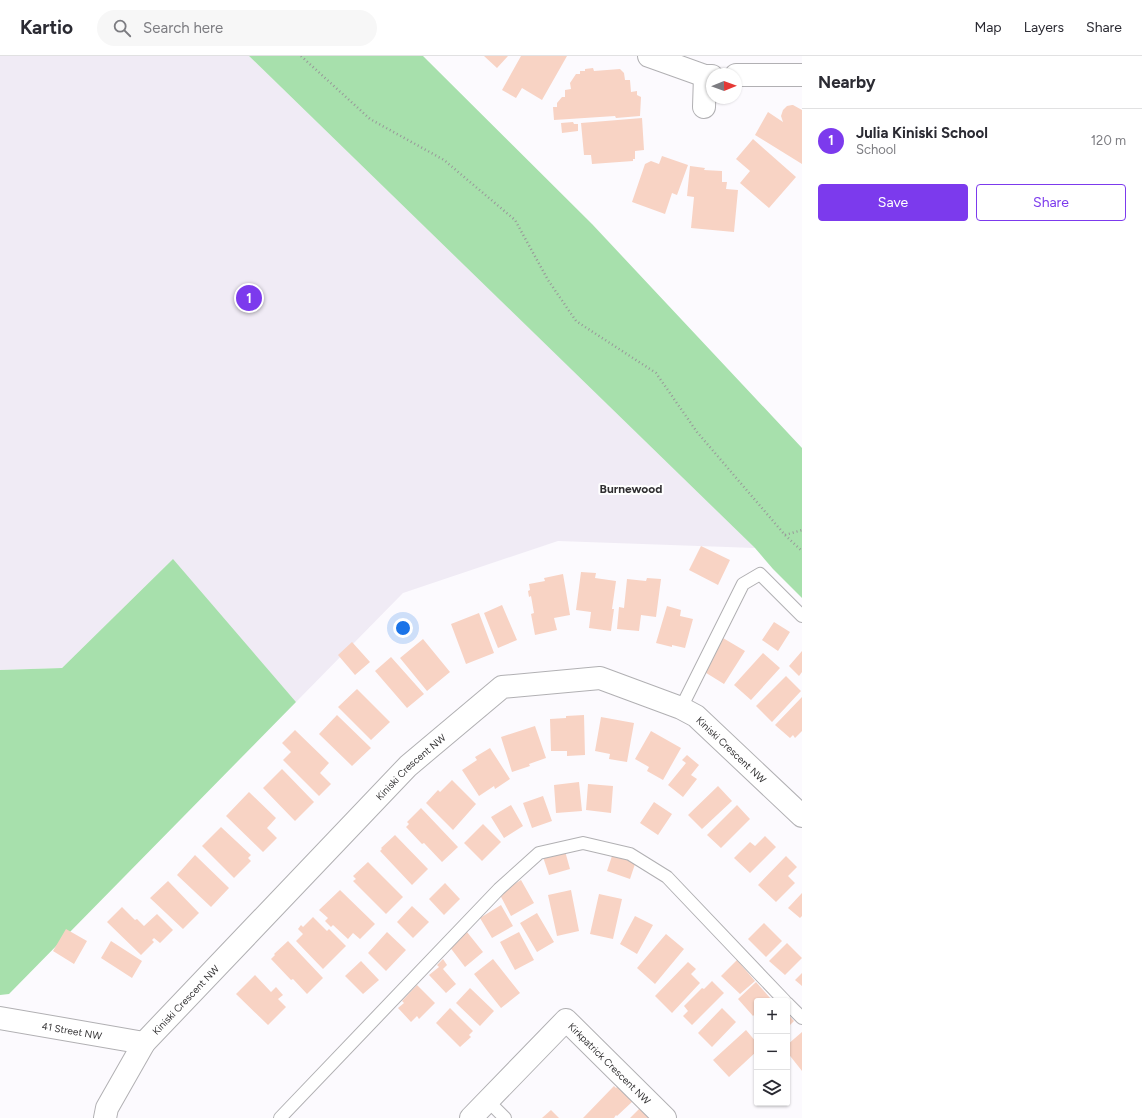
<!DOCTYPE html>
<html lang="en">
<head>
<meta charset="utf-8">
<style>
	body { margin:0; font-family:Figtree,sans-serif; background:#f7f7f7; color:#2b2b33 }
	.controls { position:absolute; right:12px; bottom:12px; display:grid; overflow:hidden; border-radius:4px; box-shadow:0 1px 3px #0004 }
	.controls button { width:36px; height:36px; display:grid; place-items:center; padding:0; border:0; border-bottom:1px solid #e1e1e2; background:#fff; color:#2b2b33; font:20px sans-serif }
	.compass { position:absolute; left:706px; top:12px; width:36px; height:36px; border-radius:50%; background:#fff; box-shadow:0 1px 3px #0004; rotate:89deg }
	.you { position:absolute; left:403px; top:572px; width:14px; height:14px; margin:-10px; border:3px solid #fff; border-radius:50%; background:#1a73e8; box-shadow:0 0 0 6px #1a73e833 }
	.badge { display:grid; place-items:center; width:26px; height:26px; border-radius:50%; background:#7c3aed; color:#fff; font-size:13px; font-weight:700 }
	.pin { position:absolute; translate:-50% -50%; border:2px solid #fff; box-shadow:0 1px 4px #0006 }
	.list { margin:0; padding:0; list-style:none }
	h2 { display:flex; justify-content:space-between; align-items:center; height:52px; margin:0; padding:0 16px; font-size:17px }
	h2 small { font-size:13px; font-weight:400; color:#7c7c81 }
	.list li { display:grid; grid-template-columns:26px 1fr auto; gap:12px; align-items:center; box-sizing:border-box; height:64px; padding:0 16px; border-top:1px solid #e1e1e2 }
	.list b { display:block; font-size:15px; white-space:nowrap }
	.list p { margin:0; font-size:13px; white-space:nowrap; color:#7c7c81 }
	.list em { font-size:13px; font-style:normal; color:#7c7c81 }
	.actions { display:flex; gap:8px; padding:12px 16px }
	.actions a { flex:1; padding:9px 0; border:1px solid #7c3aed; border-radius:4px; text-align:center; font-size:14px; color:#7c3aed }
	.actions .main { background:#7c3aed; color:#fff }
	.icon { flex:none; width:22px; height:22px; fill:none; stroke:currentColor; stroke-width:2; stroke-linecap:round; stroke-linejoin:round }
	.map { position:relative; flex:none; width:802px; height:1062px; overflow:hidden }
	header { display:flex; align-items:center; gap:24px; box-sizing:border-box; height:56px; padding:0 20px; background:#fff; border-bottom:1px solid #e1e1e2 }
	header strong { font-size:19px }
	nav { display:flex; gap:22px; margin-inline-start:auto; font-size:14px }
	.search { width:280px; height:36px; background:#f7f7f7; display:flex; align-items:center; gap:10px; box-sizing:border-box; padding:0 14px; border-radius:22px; color:#7c7c81; font-size:15px }
	main { display:flex }
	aside { flex:1; background:#fff }
	.map>svg:first-child { display:block }
</style>
</head>
<body>
<header>
<strong>Kartio</strong>
<div class="search"><svg class="icon" aria-label="search" viewBox="0 0 24 24"><circle cx="10" cy="10" r="6"/><path d="M15 15l6 6"/></svg>Search here</div>
<nav><a>Map</a><a>Layers</a><a>Share</a></nav>
</header>
<main>
<div class="map">
<svg width="802" height="1062" viewBox="0 0 802 1062">
	<rect width="100%" height="100%" fill="#fcfafe"/>
	<path fill="#f0ebf5" d="M 0,0 L 249,0 L 755,492 L 558,485 L 403,537 L 296,646 L 172,504 L 62,612 L 0,614 Z"/>
	<path fill="#a7e0ac" d="M 249,0 L 423,0 L 592,168 L 802,392 L 802,542 L 773,513 L 755,492 Z
		M 173,503 L 296,646 L 9,938 L 0,939 L 0,614 L 62,612 Z"/>
	<path fill="#f8d3c4" d="M 484,0 L 508,0 L 497,12 Z
		M 521,0 L 567,0 L 542,44 L 522,32 L 516,42 L 502,34 Z
		M 593,12 L 594,15 L 620,13 L 624,17 L 625,24 L 630,24 L 631,36 L 637,35 L 637,39 L 641,41 L 640,60 L 616,62 L 615,60 L 554,64 L 553,51 L 557,51 L 557,47 L 562,41 L 565,41 L 565,34 L 571,33 L 570,27 L 576,18 L 580,18 L 580,15 L 585,15 L 585,13 Z
		M 792,49 L 793,49 L 802,54 L 802,108 L 755,79 L 768,56 L 783,66 L 781,60 L 783,54 L 787,50 Z
		M 642,62 L 644,94 L 635,95 L 635,103 L 633,103 L 633,105 L 592,108 L 591,99 L 584,99 L 581,67 Z
		M 573,66 L 574,68 L 578,68 L 578,75 L 562,77 L 561,67 Z
		M 753,83 L 796,121 L 769,152 L 740,127 L 750,115 L 736,103 Z
		M 662,100 L 688,109 L 677,139 L 672,137 L 665,158 L 632,146 L 645,108 L 651,105 L 659,108 Z
		M 690,110 L 705,112 L 704,114 L 722,115 L 722,126 L 727,126 L 726,133 L 738,134 L 734,176 L 691,172 L 694,141 L 687,140 Z
		M 701,490 L 730,504 L 718,529 L 689,514 Z
		M 581,516 L 596,517 L 595,522 L 616,525 L 612,553 L 614,553 L 611,575 L 589,572 L 591,556 L 576,554 Z
		M 563,518 L 570,559 L 554,562 L 557,574 L 535,579 L 531,558 L 534,557 L 531,540 L 529,541 L 528,535 L 530,534 L 529,528 L 545,525 L 544,522 Z
		M 647,522 L 661,523 L 656,561 L 641,559 L 639,575 L 617,573 L 619,551 L 624,552 L 627,523 L 646,525 Z
		M 502,549 L 517,584 L 498,592 L 484,557 Z
		M 667,550 L 681,554 L 680,560 L 693,563 L 685,592 L 672,589 L 672,591 L 656,587 Z
		M 479,557 L 494,597 L 466,608 L 451,568 Z
		M 774,566 L 790,576 L 778,595 L 762,584 Z
		M 723,582 L 745,595 L 724,628 L 703,615 Z
		M 423,583 L 450,616 L 427,635 L 400,602 Z
		M 352,586 L 370,606 L 355,619 L 338,599 Z
		M 802,595 L 802,616 L 799,620 L 789,610 Z
		M 763,597 L 780,612 L 751,644 L 734,629 Z
		M 391,601 L 424,638 L 407,652 L 375,615 Z
		M 786,620 L 801,635 L 772,666 L 756,650 Z
		M 357,633 L 390,666 L 371,684 L 338,651 Z
		M 802,641 L 802,675 L 795,682 L 793,679 L 790,682 L 775,669 Z
		M 337,659 L 371,692 L 352,710 L 319,678 Z
		M 584,659 L 585,699 L 567,700 L 567,695 L 551,695 L 550,663 L 566,662 L 566,660 Z
		M 601,661 L 634,667 L 627,706 L 609,703 L 610,698 L 595,695 Z
		M 535,670 L 546,702 L 529,708 L 530,710 L 512,716 L 501,681 Z
		M 295,674 L 329,707 L 320,717 L 331,728 L 319,740 L 283,704 L 291,696 L 282,687 Z
		M 651,675 L 681,692 L 663,724 L 647,715 L 649,711 L 635,703 Z
		M 490,692 L 510,723 L 495,733 L 494,730 L 479,740 L 462,714 L 477,704 L 475,701 Z
		M 687,699 L 699,709 L 691,719 L 697,723 L 683,741 L 668,729 L 686,707 L 682,704 Z
		M 282,713 L 314,746 L 295,765 L 263,732 Z
		M 452,724 L 476,748 L 453,774 L 426,747 L 438,734 L 440,736 Z
		M 579,726 L 582,755 L 556,757 L 554,729 Z
		M 588,728 L 613,730 L 611,757 L 586,754 Z
		M 718,730 L 732,745 L 702,773 L 688,759 Z
		M 249,736 L 276,762 L 267,772 L 277,782 L 263,796 L 226,760 Z
		M 543,740 L 552,765 L 532,772 L 523,747 Z
		M 654,746 L 672,758 L 658,779 L 640,767 Z
		M 511,749 L 523,770 L 504,782 L 491,761 Z
		M 737,749 L 750,763 L 721,792 L 707,779 Z
		M 421,752 L 458,791 L 442,806 L 424,787 L 422,788 L 406,771 L 409,768 L 407,766 Z
		M 483,768 L 501,786 L 482,805 L 464,787 Z
		M 221,771 L 251,799 L 248,802 L 251,805 L 234,822 L 202,790 Z
		M 395,779 L 428,813 L 412,829 L 380,795 L 382,793 L 381,792 Z
		M 765,780 L 776,791 L 750,817 L 734,802 L 750,786 L 755,790 Z
		M 565,795 L 570,813 L 549,819 L 543,801 Z
		M 613,797 L 636,805 L 630,823 L 607,815 Z
		M 195,799 L 229,832 L 211,851 L 177,819 Z
		M 786,800 L 797,811 L 788,820 L 795,827 L 776,846 L 758,829 Z
		M 368,806 L 403,841 L 386,858 L 353,825 L 356,823 L 353,820 Z
		M 521,824 L 534,847 L 511,860 L 499,837 Z
		M 168,825 L 199,857 L 183,873 L 150,842 Z
		M 445,827 L 460,843 L 444,859 L 429,843 Z
		M 340,834 L 375,868 L 360,883 L 353,877 L 348,883 L 333,869 L 331,871 L 325,865 L 328,862 L 319,854 Z
		M 571,834 L 579,875 L 557,880 L 548,839 Z
		M 802,837 L 802,860 L 800,862 L 788,852 Z
		M 599,838 L 622,843 L 613,883 L 590,878 Z
		M 501,849 L 513,870 L 492,882 L 480,862 Z
		M 412,850 L 429,866 L 413,882 L 397,866 Z
		M 122,851 L 135,864 L 137,863 L 144,870 L 157,858 L 173,874 L 160,887 L 154,882 L 152,884 L 154,886 L 141,899 L 107,866 Z
		M 537,857 L 554,886 L 537,896 L 520,867 Z
		M 635,860 L 653,869 L 637,898 L 620,888 Z
		M 313,861 L 327,875 L 329,873 L 346,890 L 323,913 L 296,885 L 303,878 L 298,873 L 301,869 L 303,871 Z
		M 764,867 L 782,885 L 766,901 L 748,883 Z
		M 66,873 L 87,885 L 74,908 L 53,895 Z
		M 387,876 L 406,894 L 386,915 L 368,897 Z
		M 467,876 L 483,896 L 465,911 L 449,890 Z
		M 519,876 L 534,904 L 515,914 L 500,886 Z
		M 666,878 L 684,893 L 655,928 L 637,912 Z
		M 111,885 L 142,905 L 132,922 L 101,902 Z
		M 288,885 L 323,922 L 307,938 L 293,923 L 291,924 L 271,903 L 275,899 L 274,898 Z
		M 787,887 L 802,902 L 785,919 L 769,905 Z
		M 443,903 L 447,909 L 443,913 L 456,928 L 446,937 L 429,919 L 439,911 L 437,909 Z
		M 493,903 L 520,937 L 501,952 L 474,918 Z
		M 737,904 L 755,925 L 740,938 L 721,920 Z
		M 361,905 L 379,924 L 363,938 L 345,920 Z
		M 688,906 L 696,913 L 691,918 L 700,927 L 672,957 L 655,940 Z
		M 802,917 L 802,930 L 795,924 Z
		M 255,919 L 271,936 L 276,931 L 283,939 L 278,943 L 286,951 L 268,969 L 236,938 Z
		M 712,925 L 724,937 L 692,969 L 683,960 L 688,955 L 684,950 L 702,932 L 704,933 Z
		M 756,926 L 771,943 L 769,945 L 757,945 L 757,956 L 753,960 L 738,943 Z
		M 417,929 L 435,947 L 419,963 L 417,960 L 411,966 L 398,952 L 404,947 L 402,945 Z
		M 470,932 L 494,955 L 480,970 L 456,947 Z
		M 450,952 L 473,975 L 469,979 L 471,981 L 460,991 L 436,967 Z
		M 722,952 L 736,966 L 712,991 L 698,977 Z
		M 787,957 L 794,965 L 787,972 Z
		M 746,974 L 757,987 L 757,995 L 729,1021 L 713,1004 Z
		M 802,976 L 802,1015 L 787,996 L 787,989 Z
		M 614,1030 L 616,1032 L 618,1030 L 633,1045 L 617,1060 L 616,1059 L 614,1062 L 583,1062 Z
		M 641,1051 L 651,1062 L 630,1062 Z
		M 551,1054 L 559,1062 L 542,1062 Z"/>
	<g fill="none" stroke-linecap="round" stroke-linejoin="round">
		<defs>
			<path id="lane" d="M 681,652 L 743,528 L 760,518 L 802,560
				M 787,947 L 802,962
				M 488,1045 L 505,1062
				M 280,1062 L 499,833 L 539,797 L 583,787 L 630,798 L 667,821 L 785,945"/>
			<g id="street">
				<path d="M 649,0 L 705,20 L 712,20"/>
				<path d="M 736,19 L 802,19"/>
				<path d="M 704,51 L 705,20"/>
				<path id="s1" d="M 0,962 L 144,987"/>
				<path id="s2" d="M 105,1062 L 107,1052 L 144,987 L 408,710 L 502,631 L 600,622 L 681,652 L 696,660 L 802,760"/>
				<path id="s3" d="M 471,1062 L 566,964 L 665,1062"/>
			</g>
		</defs>
		<use href="#lane" stroke="#b1b0b3" stroke-width="14"/>
		<use href="#street" stroke="#b1b0b3" stroke-width="24"/>
		<path stroke="#989799" stroke-width="2.5" stroke-dasharray="1 3" stroke-linecap="butt" d="M 301,0 L 370,63 L 444,104 L 515,164 L 548,224 L 576,265 L 656,317 L 697,376 L 785,479 L 802,495
			M 785,479 L 802,474"/>
		<use href="#lane" stroke="#fff" stroke-width="12"/>
		<use href="#street" stroke="#fff" stroke-width="22"/>
	</g>
	<g text-anchor="middle" stroke-width="4" stroke-linejoin="round" paint-order="stroke">
		<g font-size="10" fill="#363536" stroke="#fff">
			<text dy="4" stroke="none"><textPath href="#s2" startOffset="841">Kiniski Crescent NW</textPath></text>
			<text dy="4" stroke="none"><textPath href="#s2" startOffset="469">Kiniski Crescent NW</textPath></text>
			<text dy="4" stroke="none"><textPath href="#s2" startOffset="145">Kiniski Crescent NW</textPath></text>
			<text dy="4" stroke="none"><textPath href="#s1" startOffset="73">41 Street NW</textPath></text>
			<text dy="4" stroke="none"><textPath href="#s3" startOffset="198">Kirkpatrick Crescent NW</textPath></text>
		</g>
		<g font-size="12" font-weight="bold" fill="#302f31" stroke="#fff">
			<text x="631" y="437">Burnewood</text>
		</g>
	</g>
</svg>
<div class="controls">
<button>+</button>
<button>−</button>
<button><svg class="icon" aria-label="layers" viewBox="0 0 24 24"><path d="M12 4l9 5-9 5-9-5zM3 14l9 5 9-5"/></svg></button>
</div>
<svg class="compass" viewBox="-18 -18 36 36"><path d="M0-13l5 13h-10z" fill="#e53935"/><path d="M0 13l5-13h-10z" fill="#7c7c81"/></svg>
<div class="you"></div>
<div class="pin badge" style="left:249px;top:242px">1</div>
</div>
<aside>
<h2>Nearby<small></small></h2>
<ul class="list">
<li><span class="badge">1</span><div><b>Julia Kiniski School</b><p>School</p></div><em>120 m</em></li>
</ul>
<div class="actions"><a class="main">Save</a><a>Share</a></div>
</aside>
</main>
</body>
</html>
